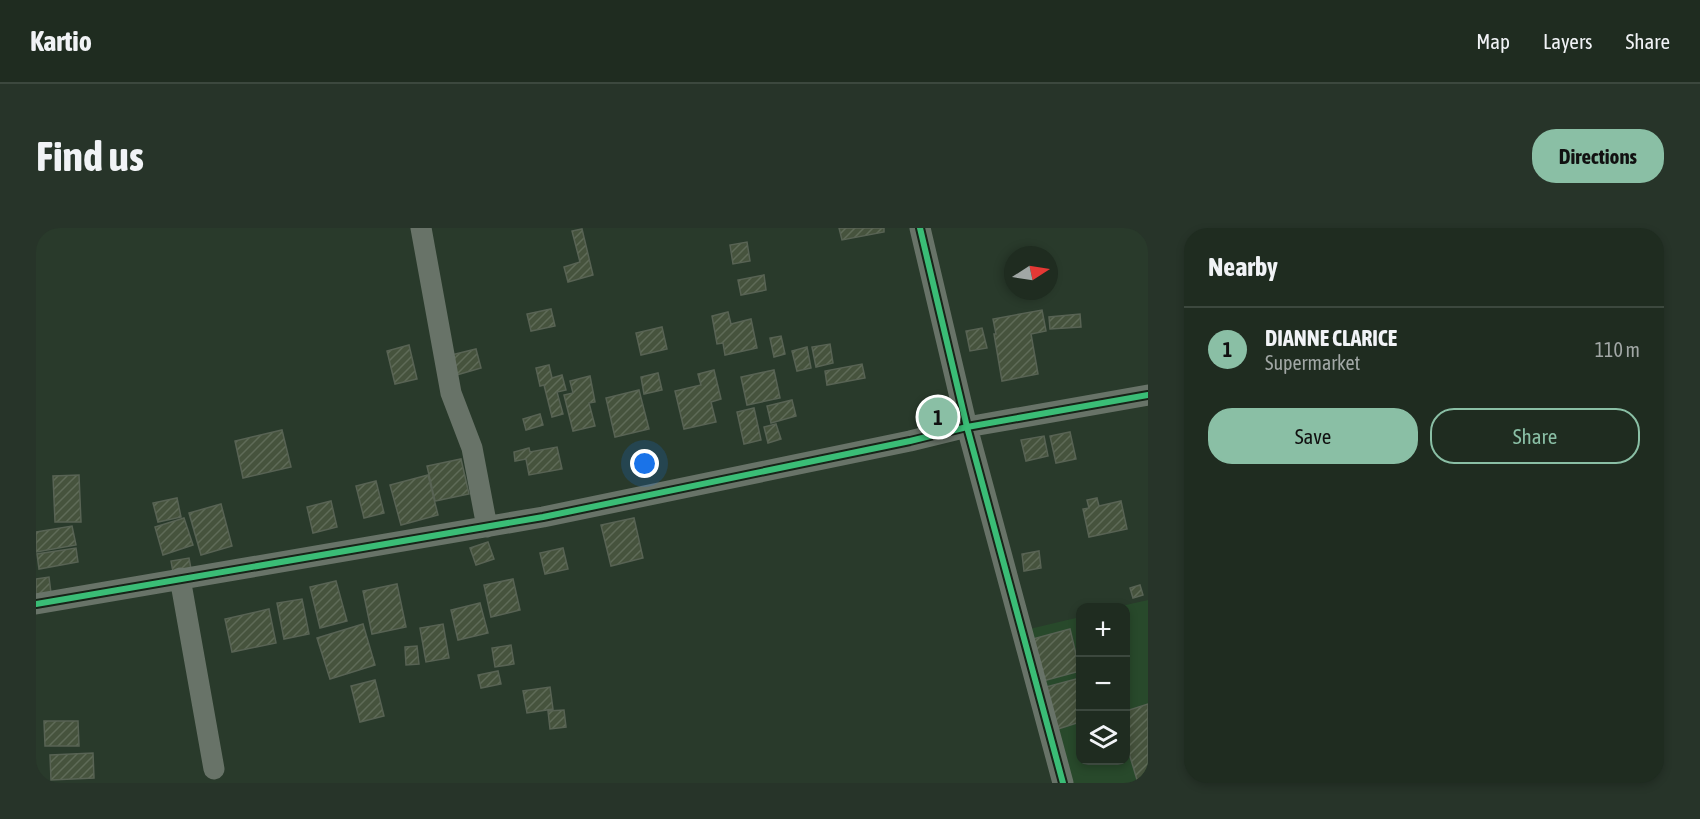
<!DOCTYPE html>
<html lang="en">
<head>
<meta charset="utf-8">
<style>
	body { margin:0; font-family:"Asap Condensed",sans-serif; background:#273429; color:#f1f3f6 }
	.controls { position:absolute; right:18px; bottom:18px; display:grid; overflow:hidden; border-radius:12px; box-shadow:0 3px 9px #0003 }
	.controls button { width:54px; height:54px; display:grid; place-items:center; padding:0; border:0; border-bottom:2px solid #3c483e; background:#1f2c20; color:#f1f3f6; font:30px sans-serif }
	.compass { position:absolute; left:968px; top:18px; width:54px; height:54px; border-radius:50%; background:#1f2c20; box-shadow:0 3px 9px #0003; rotate:78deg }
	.you { position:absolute; left:609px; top:236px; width:21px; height:21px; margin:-15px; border:4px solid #fff; border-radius:50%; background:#1a73e8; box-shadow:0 0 0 9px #1a73e833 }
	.badge { display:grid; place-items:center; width:39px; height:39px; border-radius:50%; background:#8abfa5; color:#111; font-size:20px; font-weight:700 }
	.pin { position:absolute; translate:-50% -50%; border:3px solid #fff; box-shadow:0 2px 6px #0006 }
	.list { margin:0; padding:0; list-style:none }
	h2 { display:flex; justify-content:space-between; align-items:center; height:78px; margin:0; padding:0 24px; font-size:26px }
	h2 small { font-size:20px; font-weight:400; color:#a1a7a5 }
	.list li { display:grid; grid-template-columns:39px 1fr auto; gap:18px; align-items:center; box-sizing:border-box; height:84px; padding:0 24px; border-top:2px solid #3c483e }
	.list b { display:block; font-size:22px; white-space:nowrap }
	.list p { margin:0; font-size:20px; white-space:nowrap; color:#a1a7a5 }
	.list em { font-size:20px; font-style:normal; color:#a1a7a5 }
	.actions { display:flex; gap:12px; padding:18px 24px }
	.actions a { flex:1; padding:14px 0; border:2px solid #8abfa5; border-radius:24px; text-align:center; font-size:21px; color:#8abfa5 }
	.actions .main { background:#8abfa5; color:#111 }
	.icon { flex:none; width:33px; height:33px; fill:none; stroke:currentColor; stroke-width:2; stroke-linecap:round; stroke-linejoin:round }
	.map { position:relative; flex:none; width:1112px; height:555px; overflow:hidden; border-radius:24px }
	header { display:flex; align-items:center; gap:36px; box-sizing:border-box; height:84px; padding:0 30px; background:#1f2c20; border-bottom:2px solid #3c483e }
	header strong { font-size:28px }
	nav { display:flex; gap:33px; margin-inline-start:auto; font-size:21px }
	.intro { display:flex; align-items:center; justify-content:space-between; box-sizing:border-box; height:144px; padding:0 36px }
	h1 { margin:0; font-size:42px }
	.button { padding:15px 27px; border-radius:24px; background:#8abfa5; color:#111; font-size:21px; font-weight:700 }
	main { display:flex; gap:36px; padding:0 36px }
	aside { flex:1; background:#1f2c20; border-radius:24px; box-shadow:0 3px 9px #0003 }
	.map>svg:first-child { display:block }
</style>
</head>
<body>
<header>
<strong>Kartio</strong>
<nav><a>Map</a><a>Layers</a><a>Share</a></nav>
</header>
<div class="intro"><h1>Find us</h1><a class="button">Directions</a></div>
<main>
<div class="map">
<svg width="1112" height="555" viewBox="0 0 1112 555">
	<defs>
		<pattern id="building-hatch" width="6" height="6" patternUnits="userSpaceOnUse" patternTransform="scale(1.5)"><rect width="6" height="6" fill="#46533d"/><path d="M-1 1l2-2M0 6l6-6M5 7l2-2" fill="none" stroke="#5f6b58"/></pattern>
	</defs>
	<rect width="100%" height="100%" fill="#293a2b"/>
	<path fill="#28492b" d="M 1112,372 L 1112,555 L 1028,555 L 985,403 L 1044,389 L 1044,532 L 1090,532 L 1090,380 L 1081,379 Z"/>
	<path fill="url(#building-hatch)" stroke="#586354" stroke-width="1.5" d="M 803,0 L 848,0 L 848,4 L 806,12 Z
		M 546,1 L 557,47 L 532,54 L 528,39 L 544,34 L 536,3 Z
		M 711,14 L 714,33 L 697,36 L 694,17 Z
		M 728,47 L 730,62 L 705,67 L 702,52 Z
		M 515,81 L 519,98 L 495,103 L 491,86 Z
		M 1006,82 L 1010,103 L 995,106 L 1002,146 L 966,153 L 958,106 L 960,106 L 957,91 Z
		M 692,84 L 695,96 L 715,91 L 721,120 L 689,127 L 687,115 L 681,116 L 676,88 Z
		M 1044,86 L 1045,99 L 1014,101 L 1013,89 Z
		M 626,99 L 631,121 L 605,127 L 600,105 Z
		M 946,100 L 951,120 L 934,123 L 930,103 Z
		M 745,108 L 749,126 L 738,129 L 734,110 Z
		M 794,116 L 797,135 L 780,139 L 776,119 Z
		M 373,117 L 381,151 L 359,156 L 351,123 Z
		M 771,119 L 775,140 L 761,143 L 756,123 Z
		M 440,121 L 445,140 L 417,148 L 411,128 Z
		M 826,136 L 829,150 L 791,157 L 789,143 Z
		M 513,137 L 516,150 L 526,147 L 530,162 L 521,164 L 527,186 L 516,189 L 508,157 L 504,158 L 500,140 Z
		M 678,142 L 685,171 L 675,174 L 680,194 L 648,201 L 639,163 L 665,157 L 662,146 Z
		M 738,142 L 744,170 L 711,177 L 705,149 Z
		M 622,145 L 626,162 L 608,166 L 605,149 Z
		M 554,148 L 559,174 L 553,175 L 559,198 L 537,203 L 528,167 L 537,165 L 534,153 Z
		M 603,162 L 613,201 L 579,209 L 570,170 Z
		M 756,172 L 760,188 L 735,195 L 731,178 Z
		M 718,180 L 725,212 L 708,216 L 701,184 Z
		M 504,186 L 507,197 L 490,202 L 487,191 Z
		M 740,196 L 745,211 L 732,215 L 728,199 Z
		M 246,202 L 255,239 L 207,250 L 199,213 Z
		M 1034,204 L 1040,231 L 1020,235 L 1014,208 Z
		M 1008,208 L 1012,228 L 990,233 L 985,212 Z
		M 521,219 L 526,241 L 493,247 L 490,231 L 479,233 L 478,224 L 493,220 L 494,224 Z
		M 425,231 L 433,266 L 399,273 L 391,238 Z
		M 43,247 L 45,294 L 19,294 L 17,248 Z
		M 392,247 L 402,287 L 365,297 L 354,257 Z
		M 340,253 L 348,285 L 328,290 L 320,258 Z
		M 141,270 L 145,289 L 122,294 L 117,275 Z
		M 1061,270 L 1063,278 L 1085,273 L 1091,301 L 1053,309 L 1047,281 L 1053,280 L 1051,272 Z
		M 295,273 L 301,299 L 277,305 L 271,279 Z
		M 185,276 L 196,318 L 165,327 L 153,285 Z
		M 148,290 L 157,317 L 127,327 L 119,299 Z
		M 598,290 L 607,330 L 575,338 L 565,297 Z
		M 36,298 L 40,317 L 0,324 L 0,304 Z
		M 452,314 L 458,331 L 440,337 L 434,320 Z
		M 40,320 L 42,334 L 3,341 L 1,326 Z
		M 527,320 L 532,341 L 509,346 L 504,325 Z
		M 1003,323 L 1005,340 L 988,343 L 986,326 Z
		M 153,330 L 155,341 L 137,344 L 135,333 Z
		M 13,349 L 15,365 L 0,367 L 0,351 Z
		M 477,351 L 484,382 L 455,389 L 448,357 Z
		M 300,353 L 311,393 L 284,400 L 274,359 Z
		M 361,356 L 370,399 L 336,406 L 327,363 Z
		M 1104,357 L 1107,367 L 1097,370 L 1094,360 Z
		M 266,371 L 273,406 L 248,411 L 241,375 Z
		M 444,375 L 452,405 L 422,412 L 415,382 Z
		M 233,381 L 240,415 L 196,424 L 189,391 Z
		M 327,396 L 339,437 L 294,451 L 281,410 Z
		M 407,396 L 413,430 L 390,434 L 384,400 Z
		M 1034,401 L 1044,443 L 1003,454 L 993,412 Z
		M 475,417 L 478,436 L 459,439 L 456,420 Z
		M 381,418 L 383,436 L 370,437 L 369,419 Z
		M 462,443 L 465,456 L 445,460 L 442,447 Z
		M 1044,450 L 1044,494 L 1022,501 L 1010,459 Z
		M 339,452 L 348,488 L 324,494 L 315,458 Z
		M 514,459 L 517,481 L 491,485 L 487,463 Z
		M 1112,476 L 1112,555 L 1102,555 L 1090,515 L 1090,483 Z
		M 528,482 L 530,499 L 514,501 L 512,483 Z
		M 8,493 L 42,493 L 43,518 L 9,518 Z
		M 57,525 L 58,550 L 15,552 L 14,527 Z"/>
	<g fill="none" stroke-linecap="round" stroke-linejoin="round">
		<path stroke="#687368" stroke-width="21" d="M 385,0 L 415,165 L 436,220 L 451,299
			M 884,0 L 931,199 L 1027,555
			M 144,350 L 178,541
			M 0,376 L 507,289 L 874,213 L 931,199 L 1112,167"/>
		<defs>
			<path id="cycleway" d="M 884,0 L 931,199 L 1027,555
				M 0,376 L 507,289 L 874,213 L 931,199 L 1112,167"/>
		</defs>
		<use href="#cycleway" stroke="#172418" stroke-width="10"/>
		<use href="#cycleway" stroke="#3abd76" stroke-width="6"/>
	</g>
</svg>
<div class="controls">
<button>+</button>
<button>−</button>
<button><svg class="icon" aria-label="layers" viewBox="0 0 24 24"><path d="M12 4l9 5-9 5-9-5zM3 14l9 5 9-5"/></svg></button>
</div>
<svg class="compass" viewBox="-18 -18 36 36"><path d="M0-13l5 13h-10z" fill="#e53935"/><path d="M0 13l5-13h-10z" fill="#a1a7a5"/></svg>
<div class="you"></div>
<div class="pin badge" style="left:902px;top:189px">1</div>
</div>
<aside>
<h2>Nearby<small></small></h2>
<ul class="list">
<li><span class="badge">1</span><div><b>DIANNE CLARICE</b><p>Supermarket</p></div><em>110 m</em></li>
</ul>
<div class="actions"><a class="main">Save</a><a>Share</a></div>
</aside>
</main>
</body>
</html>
